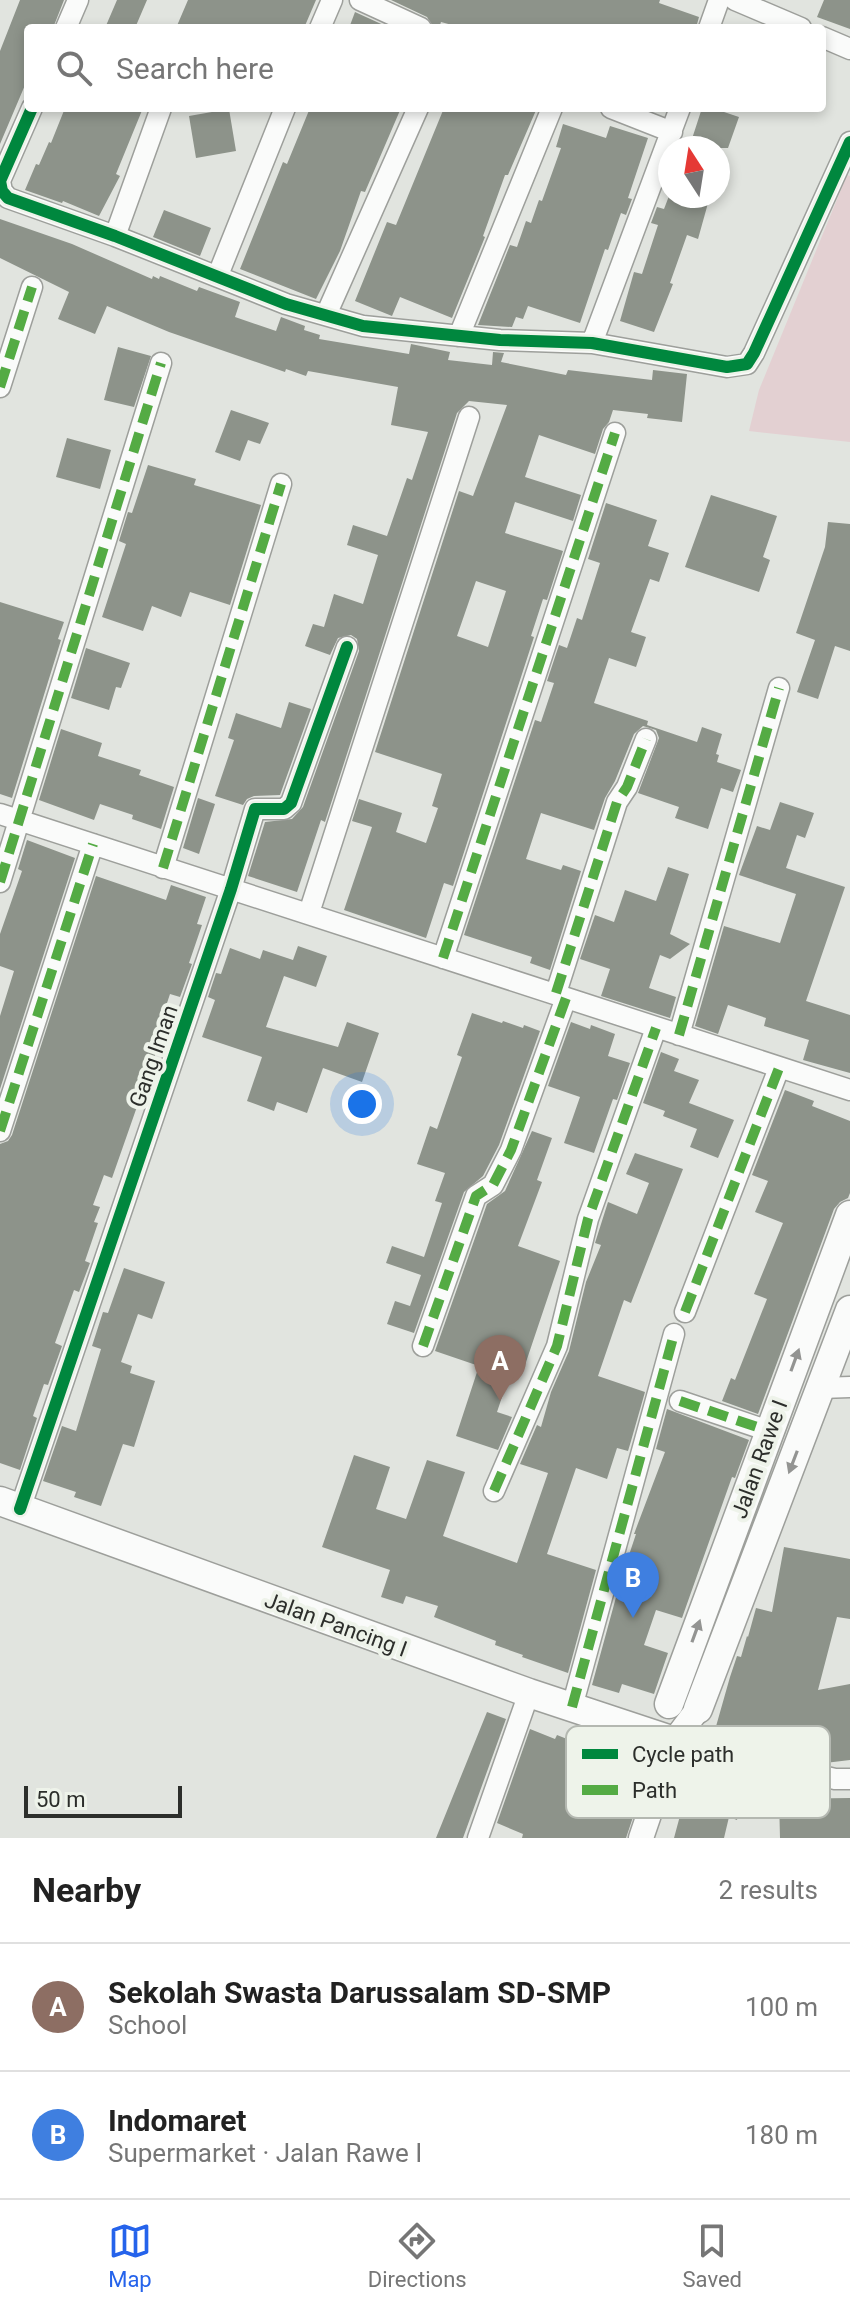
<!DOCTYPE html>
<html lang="en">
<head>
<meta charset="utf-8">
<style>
	body { margin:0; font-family:Roboto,sans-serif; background:#f2f2f2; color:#222 }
	.compass { position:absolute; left:658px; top:136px; width:72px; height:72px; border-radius:50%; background:#fff; box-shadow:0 4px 12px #0003; rotate:348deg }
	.scale { position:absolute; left:24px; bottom:20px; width:158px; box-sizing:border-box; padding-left:8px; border:4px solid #2c2e2b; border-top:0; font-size:22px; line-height:28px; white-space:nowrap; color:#2c2e2b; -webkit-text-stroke:6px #eef3ea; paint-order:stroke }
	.you { position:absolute; left:362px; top:1104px; width:28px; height:28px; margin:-20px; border:6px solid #fff; border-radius:50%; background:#1a73e8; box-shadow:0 0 0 12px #1a73e833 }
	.badge { display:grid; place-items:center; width:52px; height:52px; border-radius:50%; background:#2563eb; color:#fff; font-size:26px; font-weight:700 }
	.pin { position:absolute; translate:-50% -66px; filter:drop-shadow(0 2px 4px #0008) }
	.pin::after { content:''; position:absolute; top:42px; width:28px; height:24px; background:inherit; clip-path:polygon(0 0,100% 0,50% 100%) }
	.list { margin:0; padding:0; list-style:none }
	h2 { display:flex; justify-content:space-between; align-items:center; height:104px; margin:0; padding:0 32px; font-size:34px }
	h2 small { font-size:26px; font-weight:400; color:#767676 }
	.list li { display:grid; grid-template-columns:52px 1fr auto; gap:24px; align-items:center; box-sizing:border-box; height:128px; padding:0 32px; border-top:2px solid #e0e0e0 }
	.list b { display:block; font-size:30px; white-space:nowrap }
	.list p { margin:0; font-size:26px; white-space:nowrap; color:#767676 }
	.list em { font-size:26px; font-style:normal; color:#767676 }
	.icon { flex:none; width:44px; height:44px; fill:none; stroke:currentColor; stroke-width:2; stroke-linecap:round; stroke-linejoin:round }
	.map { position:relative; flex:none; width:850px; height:1838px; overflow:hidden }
	.search { position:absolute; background:#fff; box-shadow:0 4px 12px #0003; left:24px; right:24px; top:24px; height:88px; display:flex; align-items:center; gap:20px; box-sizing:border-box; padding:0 28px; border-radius:8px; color:#767676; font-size:30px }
	.sheet { height:360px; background:#fff }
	nav { display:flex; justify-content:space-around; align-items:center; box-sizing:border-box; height:112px; border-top:2px solid #e0e0e0; background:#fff; font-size:22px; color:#767676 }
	nav a { display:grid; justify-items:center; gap:4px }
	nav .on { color:#2563eb }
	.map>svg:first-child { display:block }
</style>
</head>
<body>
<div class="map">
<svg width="850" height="1838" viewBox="0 0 850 1838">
	<rect width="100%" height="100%" fill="#e1e4df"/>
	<path fill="#e3d0d2" d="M 847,175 L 850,176 L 850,442 L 749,431 L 759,390 Z"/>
	<path fill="#8d938a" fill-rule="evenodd" d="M 20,0 L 64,0 L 53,28 L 28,28 L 28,78 L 0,144 L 0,51 Z
		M 117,0 L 147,0 L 135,28 L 105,28 Z
		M 188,0 L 316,0 L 304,28 L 176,28 Z
		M 391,0 L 660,0 L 659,3 L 699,17 L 696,28 L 463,28 L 441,22 L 439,28 L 434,28 L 427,17 Z
		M 824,0 L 850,0 L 850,29 L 817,17 Z
		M 355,12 L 390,28 L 349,28 Z
		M 65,108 L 143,108 L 116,174 L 120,176 L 99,216 L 63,201 L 62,203 L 25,190 L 36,164 L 39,165 L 49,142 L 51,143 Z
		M 310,108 L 401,108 L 365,192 L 361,191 L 340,251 L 316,299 L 240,269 L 283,162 L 287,164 Z
		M 444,108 L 537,108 L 508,175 L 505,175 L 483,236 L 485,237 L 452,318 L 400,297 L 392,316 L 355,301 L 387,222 L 396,225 Z
		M 702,108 L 712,108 L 739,117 L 728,148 L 689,148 Z
		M 229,109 L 236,151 L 196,158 L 189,116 Z
		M 563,124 L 606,138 L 610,126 L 648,138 L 628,198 L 632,199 L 626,215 L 621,213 L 608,250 L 605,249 L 580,323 L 528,306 L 523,319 L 516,317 L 512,327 L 478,325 L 510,245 L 517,247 L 526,221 L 531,223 L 539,200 L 542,201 L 561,148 L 556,147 Z
		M 669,196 L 710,196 L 698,239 L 687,235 L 670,283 L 673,284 L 654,332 L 620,321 L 634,272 L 642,274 L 658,225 L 651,223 L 657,207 L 664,209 Z
		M 164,210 L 211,228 L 200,256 L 153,237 Z
		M 0,219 L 72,244 L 152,279 L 153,276 L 159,279 L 160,276 L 197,291 L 199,287 L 240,302 L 235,317 L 276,331 L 281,317 L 305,326 L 304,330 L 320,335 L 319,339 L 409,354 L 411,344 L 450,352 L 448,360 L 492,365 L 493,352 L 504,353 L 501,362 L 566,375 L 568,370 L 652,380 L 653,370 L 687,374 L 682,422 L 647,418 L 648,414 L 613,410 L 609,422 L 603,429 L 595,454 L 539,435 L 525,477 L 581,495 L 573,521 L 515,502 L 505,533 L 563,551 L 547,600 L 543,599 L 531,636 L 534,637 L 453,886 L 444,883 L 426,938 L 344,910 L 372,827 L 352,821 L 359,799 L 402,813 L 396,832 L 426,843 L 438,808 L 432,806 L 442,774 L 375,752 L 459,491 L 473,496 L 507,405 L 469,401 L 457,413 L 325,822 L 321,820 L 297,892 L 248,876 L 265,822 L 292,819 L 303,807 L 359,651 L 357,639 L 351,635 L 338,638 L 330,655 L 305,646 L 313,624 L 324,627 L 334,594 L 363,604 L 378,555 L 347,545 L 353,525 L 387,536 L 407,478 L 412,480 L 428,432 L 391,425 L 398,387 L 308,371 L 306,376 L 286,369 L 285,372 L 169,332 L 107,306 L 95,334 L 58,319 L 69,292 L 0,258 ZM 476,581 L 506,591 L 488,647 L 457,636 Z
		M 118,347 L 151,356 L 134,407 L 104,400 Z
		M 231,410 L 269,423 L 260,444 L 248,440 L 240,461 L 215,452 Z
		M 67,438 L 111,450 L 100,489 L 56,477 Z
		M 148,465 L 196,479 L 194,485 L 261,505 L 230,605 L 190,592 L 181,617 L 152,606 L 143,631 L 102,617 L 126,544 L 119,541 L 128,512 L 132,513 Z
		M 711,495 L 777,516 L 763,557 L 770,560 L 759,592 L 685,567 Z
		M 606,503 L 657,520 L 648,546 L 669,553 L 659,582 L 650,579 L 631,632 L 646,637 L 636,667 L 609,658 L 594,703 L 648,721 L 647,725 L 697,742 L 702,727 L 722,734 L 716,754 L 719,755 L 717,762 L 741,770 L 733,792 L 721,788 L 708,829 L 675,818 L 679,807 L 638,793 L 659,738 L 656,730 L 643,726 L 634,734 L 615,781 L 605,798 L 594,830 L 541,813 L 526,859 L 561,870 L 563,865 L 581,871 L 550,970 L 530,963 L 532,957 L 464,935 L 535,720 L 541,722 L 554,683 L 547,681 L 559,645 L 567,648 L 577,618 L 582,620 L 600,563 L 588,559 Z
		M 828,522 L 850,524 L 850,651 L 835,646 L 818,699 L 797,692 L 815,640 L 796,633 L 825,547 Z
		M 0,602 L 64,622 L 58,639 L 61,640 L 12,798 L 0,794 Z
		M 86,648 L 130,663 L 121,688 L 116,687 L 109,710 L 71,698 Z
		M 289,702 L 311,709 L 280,795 L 254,796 L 247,799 L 243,805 L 215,796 L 234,740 L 228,738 L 236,713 L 281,728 Z
		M 61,729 L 102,743 L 98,756 L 141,770 L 139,775 L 174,787 L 161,829 L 132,819 L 133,815 L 100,804 L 94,820 L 39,800 Z
		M 198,798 L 215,804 L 199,854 L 183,848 Z
		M 780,802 L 814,813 L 805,838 L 797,835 L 786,868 L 845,887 L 806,1001 L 850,1015 L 850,1073 L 803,1060 L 809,1040 L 764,1026 L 766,1018 L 728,1005 L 718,1034 L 695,1026 L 724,926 L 780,943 L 796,894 L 739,875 L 757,826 L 770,830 Z
		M 27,840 L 75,858 L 0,1089 L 0,1016 L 14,971 L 0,966 L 0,934 L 22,871 L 18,869 Z
		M 668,867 L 689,874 L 670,934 L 690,944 L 670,959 L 660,955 L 649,988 L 676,997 L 670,1018 L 601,996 L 610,969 L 580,959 L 595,915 L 614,922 L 625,890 L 656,901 Z
		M 96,876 L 166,900 L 171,885 L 206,897 L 197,924 L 202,925 L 189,963 L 192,964 L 180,997 L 170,994 L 155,1039 L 160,1041 L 112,1178 L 104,1175 L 93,1205 L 100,1207 L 94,1222 L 98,1223 L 85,1261 L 90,1263 L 79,1292 L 74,1290 L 55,1343 L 62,1346 L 48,1385 L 44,1384 L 33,1416 L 37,1418 L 20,1470 L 0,1463 L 0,1144 L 8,1141 L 12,1135 Z
		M 298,946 L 327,956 L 316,987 L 284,976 L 266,1027 L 338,1047 L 347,1022 L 379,1033 L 362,1082 L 323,1068 L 307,1113 L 277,1102 L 274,1111 L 247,1101 L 262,1057 L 202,1037 L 215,1000 L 208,997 L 216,973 L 221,974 L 230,948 L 260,959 L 263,950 L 293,960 Z
		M 472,1013 L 502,1023 L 503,1021 L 523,1028 L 524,1025 L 540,1031 L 499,1145 L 483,1176 L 464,1192 L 414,1333 L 387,1324 L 395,1301 L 410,1306 L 421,1275 L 386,1263 L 392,1246 L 424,1257 L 442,1203 L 435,1201 L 445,1173 L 417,1164 L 430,1126 L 437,1129 L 462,1057 L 457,1055 Z
		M 571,1022 L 590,1029 L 591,1025 L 615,1034 L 608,1056 L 630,1063 L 617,1100 L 613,1099 L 594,1153 L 564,1143 L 580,1097 L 548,1086 Z
		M 661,1052 L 679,1059 L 674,1071 L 699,1080 L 689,1103 L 734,1120 L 718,1158 L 690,1147 L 697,1129 L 663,1116 L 665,1111 L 643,1103 Z
		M 785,1090 L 814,1101 L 812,1106 L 850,1121 L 850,1193 L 848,1198 L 840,1202 L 834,1209 L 758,1414 L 722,1401 L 731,1378 L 735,1380 L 767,1299 L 754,1294 L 783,1223 L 755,1212 L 768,1181 L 752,1175 Z
		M 532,1131 L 552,1138 L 537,1180 L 542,1182 L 518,1246 L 560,1261 L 522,1374 L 511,1370 L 497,1412 L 512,1417 L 498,1450 L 456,1436 L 479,1366 L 435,1351 L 487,1204 L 505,1191 Z
		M 635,1153 L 683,1169 L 631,1303 L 624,1300 L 598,1376 L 645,1392 L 631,1441 L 628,1451 L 617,1448 L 607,1479 L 576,1468 L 547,1554 L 596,1570 L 568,1673 L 522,1657 L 523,1655 L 495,1645 L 496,1641 L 434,1617 L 438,1606 L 406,1596 L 403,1604 L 381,1597 L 390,1570 L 322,1547 L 354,1455 L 390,1467 L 376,1509 L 406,1519 L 427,1460 L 465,1472 L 443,1536 L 517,1563 L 548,1473 L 520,1464 L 537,1425 L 541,1427 L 551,1392 L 569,1351 L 586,1282 L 601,1245 L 595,1243 L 608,1202 L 637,1214 L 649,1183 L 626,1174 Z
		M 124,1268 L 165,1282 L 152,1319 L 138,1314 L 121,1362 L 132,1366 L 130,1373 L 155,1381 L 134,1447 L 123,1444 L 101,1506 L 74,1497 L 76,1492 L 43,1481 L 62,1426 L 76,1431 L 101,1349 L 92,1346 L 103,1312 L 108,1313 Z
		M 667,1409 L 749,1440 L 735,1478 L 732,1477 L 682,1618 L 656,1610 L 644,1645 L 668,1653 L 654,1694 L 622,1684 L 619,1693 L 592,1685 L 621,1579 L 636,1534 L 634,1534 L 665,1452 L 656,1449 Z
		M 784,1547 L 850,1559 L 850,1619 L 837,1617 L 818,1690 L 850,1684 L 850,1760 L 825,1763 L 713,1737 L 730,1677 L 737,1656 L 741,1657 L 747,1636 L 748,1637 L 756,1608 L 772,1612 Z
		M 487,1712 L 506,1719 L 463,1838 L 436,1838 Z
		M 530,1729 L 555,1739 L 557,1735 L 582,1745 L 581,1748 L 621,1764 L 623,1759 L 649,1769 L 626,1838 L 522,1838 L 523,1834 L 497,1823 Z
		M 700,1761 L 748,1772 L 737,1820 L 729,1817 L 724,1838 L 674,1838 L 681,1812 L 684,1813 Z
		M 850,1798 L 850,1838 L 780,1838 L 779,1799 Z"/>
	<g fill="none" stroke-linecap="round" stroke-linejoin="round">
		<defs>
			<path id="minor" d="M 360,0 L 421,28
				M 735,0 L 801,28
				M 66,28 L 78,0
				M 320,28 L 332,0
				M 709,28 L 719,0
				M 822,37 L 850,49
				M 32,108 L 0,181 L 2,191 L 8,198 L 115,236 L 286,304 L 363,326 L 500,340 L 592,343 L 727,367 L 747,364 L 754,353 L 850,142
				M 611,108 L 672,132
				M 115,236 L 161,108
				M 218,275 L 285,108
				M 326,315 L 418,108
				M 459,336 L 552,108
				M 592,343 L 680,108
				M 0,387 L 32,287
				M 0,814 L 850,1090
				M 163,868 L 281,484
				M 0,882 L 161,363
				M 309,913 L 469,417
				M 443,958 L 615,433
				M 556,993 L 617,802 L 627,787 L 646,739
				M 679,1035 L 779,688
				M 0,1131 L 93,844
				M 685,1312 L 779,1068
				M 423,1346 L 476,1196 L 493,1185 L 511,1150 L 566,998
				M 821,1388 L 850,1387
				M 680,1401 L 769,1431
				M 494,1491 L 557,1346 L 588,1219 L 656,1028
				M 20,1509 L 231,889 L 255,809 L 284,809 L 291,803 L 347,647
				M 572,1707 L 674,1334
				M 674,1741 L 835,1779 L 850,1779
				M 478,1838 L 529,1693"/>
			<path id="tertiary" d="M 641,1838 L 674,1741 L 698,1709"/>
			<path id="secondary" d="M 0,1501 L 529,1693 L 674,1741
				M 669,1704 L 850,1215
				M 698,1709 L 850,1310"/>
		</defs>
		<use href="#minor" stroke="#9d9f9b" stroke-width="23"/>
		<use href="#tertiary" stroke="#9d9f9b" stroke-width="27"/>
		<use href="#secondary" stroke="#9d9f9b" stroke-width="31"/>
		<use href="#minor" stroke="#fafbfa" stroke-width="20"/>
		<use href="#tertiary" stroke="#fafbfa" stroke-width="24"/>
		<use href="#secondary" stroke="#fafbfa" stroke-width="28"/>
		<path stroke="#54ab44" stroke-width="10" stroke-dasharray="20 10" stroke-linecap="butt" d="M 0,387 L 32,287
			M 163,868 L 281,484
			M 0,882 L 161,363
			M 443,958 L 615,433
			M 556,993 L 617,802 L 627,787 L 646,739
			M 679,1035 L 779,688
			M 0,1131 L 93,844
			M 685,1312 L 779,1068
			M 423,1346 L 476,1196 L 493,1185 L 511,1150 L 566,998
			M 680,1401 L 769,1431
			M 494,1491 L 557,1346 L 588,1219 L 656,1028
			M 572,1707 L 674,1334"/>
		<defs>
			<path id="cycleway" d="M 32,108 L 0,181 L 2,191 L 8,198 L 115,236 L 286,304 L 363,326 L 500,340 L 592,343 L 727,367 L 747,364 L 754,353 L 850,142
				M 20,1509 L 231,889 L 255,809 L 284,809 L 291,803 L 347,647"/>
		</defs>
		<use href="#cycleway" stroke="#eef3ea" stroke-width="17"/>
		<use href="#cycleway" stroke="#00873e" stroke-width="12"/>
	</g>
	<defs><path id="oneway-solid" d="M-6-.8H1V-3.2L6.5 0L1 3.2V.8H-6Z" transform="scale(2)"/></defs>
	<g fill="#939492">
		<use href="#oneway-solid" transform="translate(795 1360) rotate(-70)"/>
		<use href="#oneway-solid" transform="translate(793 1462) rotate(111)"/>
		<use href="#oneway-solid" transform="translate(696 1631) rotate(-70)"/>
	</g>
	<g text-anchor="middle" stroke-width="8" stroke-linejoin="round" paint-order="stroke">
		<g font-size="22" fill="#2c2e2b" stroke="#eef3ea">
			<text transform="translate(153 1056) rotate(-71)" y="8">Gang Iman</text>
			<text transform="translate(759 1459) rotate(-70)" y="8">Jalan Rawe I</text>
			<text transform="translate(336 1624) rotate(20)" y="8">Jalan Pancing I</text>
		</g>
	</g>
	<rect x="566" y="1726" width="264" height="92" rx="12" fill="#eef3ea" stroke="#b4b8b1" stroke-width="2"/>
	<rect x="582" y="1749" width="36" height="10" fill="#00873e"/>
	<rect x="582" y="1785" width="36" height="10" fill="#54ab44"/>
	<g font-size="22" fill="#2c2e2b">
		<text x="632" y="1762">Cycle path</text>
		<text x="632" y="1798">Path</text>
	</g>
</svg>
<svg class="compass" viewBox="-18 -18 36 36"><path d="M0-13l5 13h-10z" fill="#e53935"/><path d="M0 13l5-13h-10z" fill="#767676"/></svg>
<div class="scale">50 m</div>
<div class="you"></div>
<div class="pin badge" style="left:500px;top:1401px;background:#8d6e63">A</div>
<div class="pin badge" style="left:633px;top:1618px;background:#3f7fe0">B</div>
<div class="search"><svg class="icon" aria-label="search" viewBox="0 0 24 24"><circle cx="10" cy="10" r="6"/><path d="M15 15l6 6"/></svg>Search here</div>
</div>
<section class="sheet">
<h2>Nearby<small>2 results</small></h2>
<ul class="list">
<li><span class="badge" style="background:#8d6e63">A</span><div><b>Sekolah Swasta Darussalam SD-SMP</b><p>School</p></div><em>100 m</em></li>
<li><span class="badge" style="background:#3f7fe0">B</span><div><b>Indomaret</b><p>Supermarket · Jalan Rawe I</p></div><em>180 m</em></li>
</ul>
</section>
<nav>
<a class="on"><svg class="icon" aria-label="map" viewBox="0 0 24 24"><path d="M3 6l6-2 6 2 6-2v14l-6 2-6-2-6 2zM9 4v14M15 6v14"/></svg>Map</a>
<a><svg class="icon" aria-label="directions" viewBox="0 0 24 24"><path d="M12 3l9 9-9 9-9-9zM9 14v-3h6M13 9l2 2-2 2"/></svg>Directions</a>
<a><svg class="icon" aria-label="saved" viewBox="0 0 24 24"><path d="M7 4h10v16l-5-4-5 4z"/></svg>Saved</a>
</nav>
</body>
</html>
